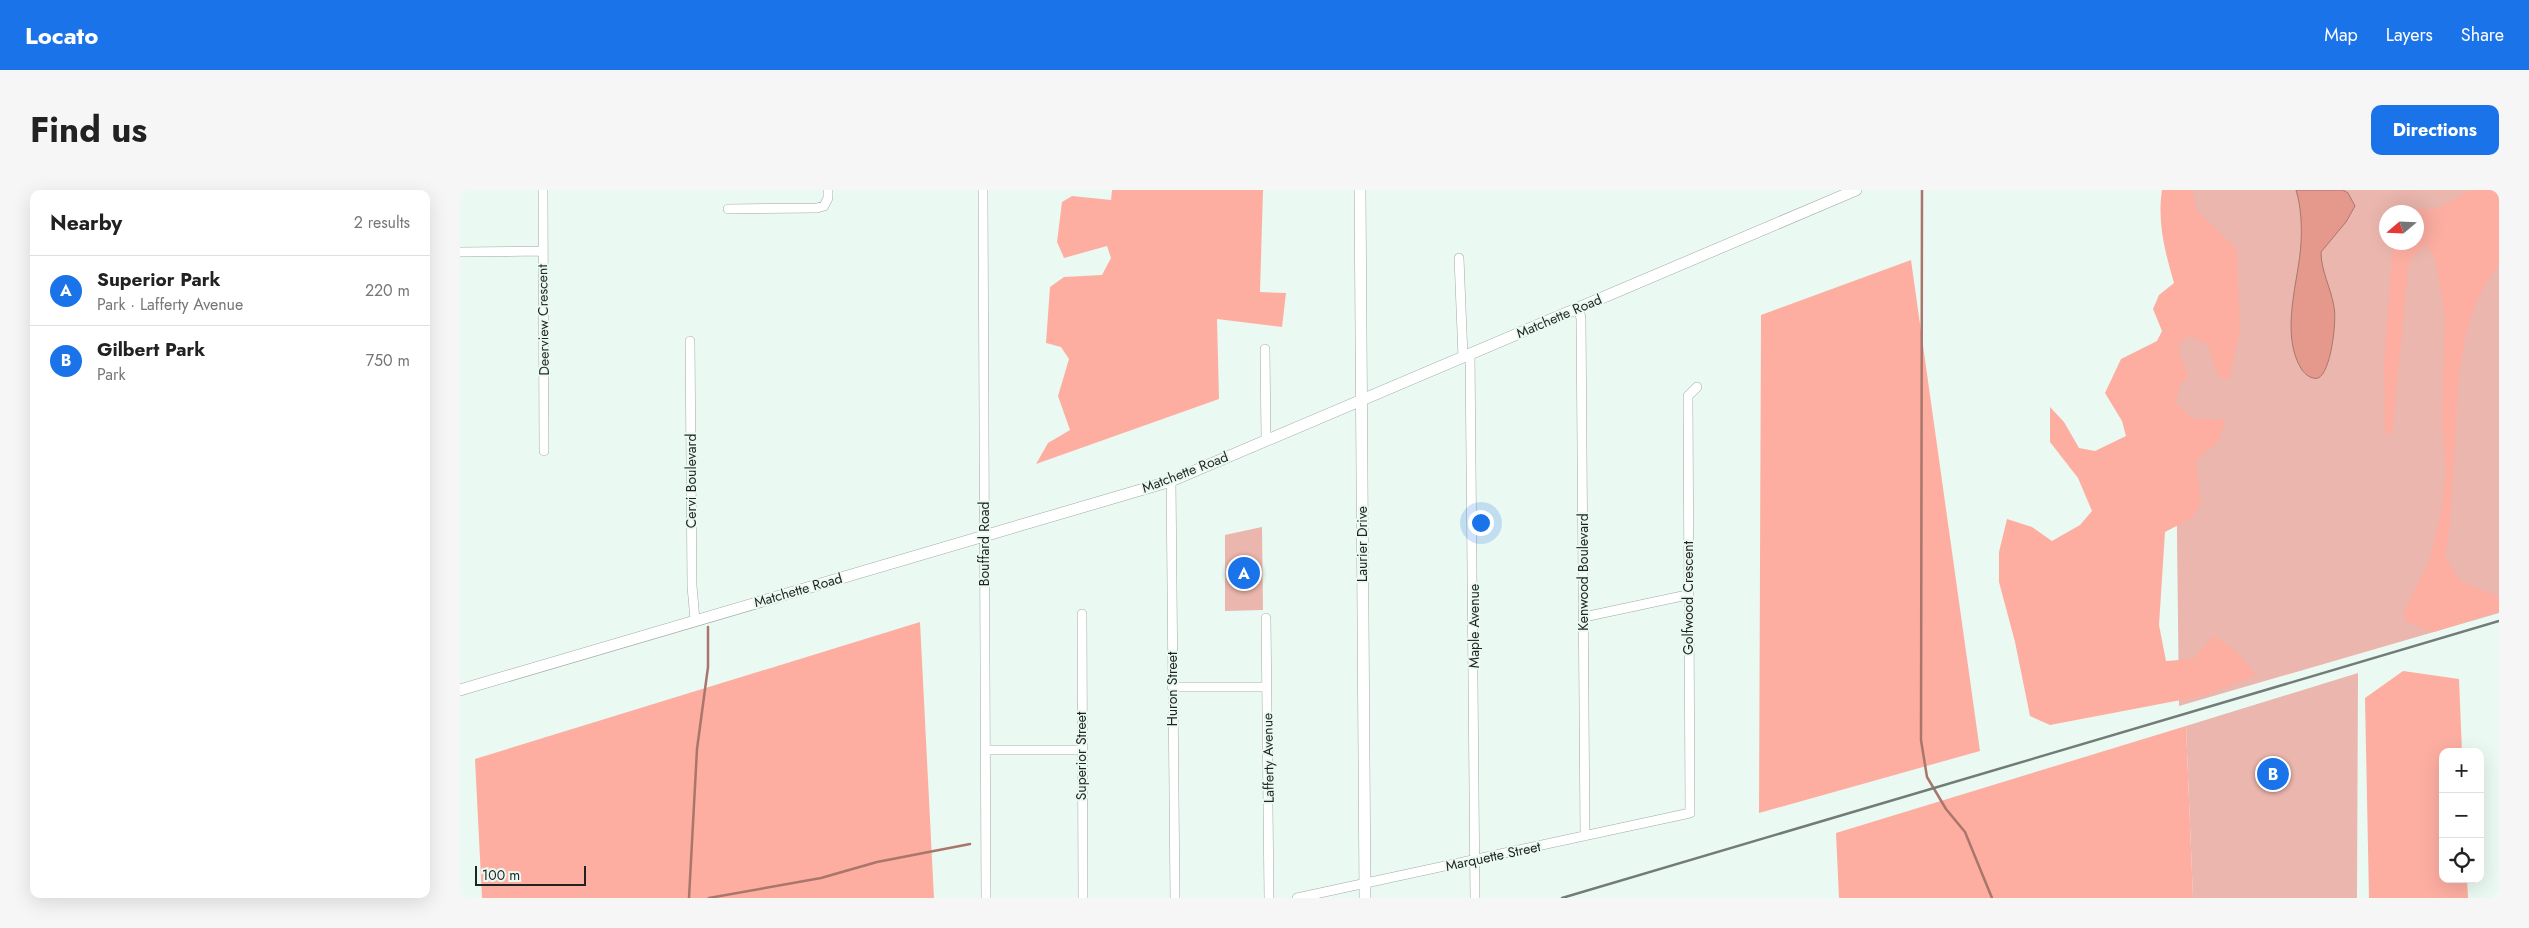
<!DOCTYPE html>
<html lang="en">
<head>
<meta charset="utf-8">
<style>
	body { margin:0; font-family:Jost,sans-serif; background:#f6f6f6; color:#222 }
	.controls { position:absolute; right:15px; bottom:15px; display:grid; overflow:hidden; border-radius:10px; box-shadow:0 5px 20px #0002 }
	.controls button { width:45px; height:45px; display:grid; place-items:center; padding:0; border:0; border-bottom:1px solid #e0e0e0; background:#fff; color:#222; font:25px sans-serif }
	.compass { position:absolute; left:1919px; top:15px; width:45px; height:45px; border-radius:50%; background:#fff; box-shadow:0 5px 20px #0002; rotate:251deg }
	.scale { position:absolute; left:15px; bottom:12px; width:111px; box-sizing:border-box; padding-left:5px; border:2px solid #1e2421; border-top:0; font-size:14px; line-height:18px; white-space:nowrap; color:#1e2421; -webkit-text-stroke:4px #ebf9f3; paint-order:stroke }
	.you { position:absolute; left:1020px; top:332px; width:18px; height:18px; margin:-12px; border:4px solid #fff; border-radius:50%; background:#1a73e8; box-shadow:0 0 0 8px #1a73e833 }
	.badge { display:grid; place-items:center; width:32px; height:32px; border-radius:50%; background:#1a73e8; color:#fff; font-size:16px; font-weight:700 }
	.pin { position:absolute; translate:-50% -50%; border:2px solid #fff; box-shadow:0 1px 5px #0006 }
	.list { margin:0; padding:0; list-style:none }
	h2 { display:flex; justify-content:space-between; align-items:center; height:65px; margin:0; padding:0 20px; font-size:21px }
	h2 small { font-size:16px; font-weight:400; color:#767676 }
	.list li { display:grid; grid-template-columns:32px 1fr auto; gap:15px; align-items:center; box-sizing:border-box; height:70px; padding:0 20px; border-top:1px solid #e0e0e0 }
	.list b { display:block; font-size:19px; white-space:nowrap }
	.list p { margin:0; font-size:16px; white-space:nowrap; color:#767676 }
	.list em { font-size:16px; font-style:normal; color:#767676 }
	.icon { flex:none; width:28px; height:28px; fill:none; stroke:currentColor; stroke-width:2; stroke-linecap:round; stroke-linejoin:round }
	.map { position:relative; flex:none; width:2039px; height:708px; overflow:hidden; border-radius:10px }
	header { display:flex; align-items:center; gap:30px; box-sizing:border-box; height:70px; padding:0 25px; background:#1a73e8; color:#fff }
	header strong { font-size:24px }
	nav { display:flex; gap:28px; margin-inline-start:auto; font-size:18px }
	.intro { display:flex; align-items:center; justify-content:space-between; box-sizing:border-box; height:120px; padding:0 30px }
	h1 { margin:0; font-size:35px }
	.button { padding:12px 22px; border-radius:10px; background:#1a73e8; color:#fff; font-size:18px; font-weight:700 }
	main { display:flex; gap:30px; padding:0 30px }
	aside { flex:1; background:#fff; border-radius:10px; box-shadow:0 5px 20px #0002 }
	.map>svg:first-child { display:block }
</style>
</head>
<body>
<header>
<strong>Locato</strong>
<nav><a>Map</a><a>Layers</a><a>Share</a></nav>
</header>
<div class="intro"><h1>Find us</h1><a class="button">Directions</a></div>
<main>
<aside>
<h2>Nearby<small>2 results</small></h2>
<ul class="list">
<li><span class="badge">A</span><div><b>Superior Park</b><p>Park · Lafferty Avenue</p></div><em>220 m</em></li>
<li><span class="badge">B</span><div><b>Gilbert Park</b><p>Park</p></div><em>750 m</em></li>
</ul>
</aside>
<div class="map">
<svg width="2039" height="708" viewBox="0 0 2039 708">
	<rect width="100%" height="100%" fill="#ebf9f3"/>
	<path fill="#eab6ad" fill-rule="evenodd" d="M 1713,0 L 2039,0 L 2039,423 L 1719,516 ZM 1926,22 L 1956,22 L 1956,52 L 1926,52 Z
		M 802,337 L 803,420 L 765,421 L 765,345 Z
		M 1898,483 L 1897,708 L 1733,708 L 1726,536 Z"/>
	<path fill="#fdaea1" d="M 652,0 L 803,0 L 800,102 L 826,103 L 822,137 L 757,129 L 759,209 L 576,274 L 588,253 L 610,240 L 598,206 L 609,169 L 601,157 L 586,153 L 590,97 L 604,87 L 642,85 L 651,68 L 647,56 L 604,68 L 597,52 L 602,12 L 612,6 L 651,10 Z
		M 1702,0 L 1732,0 L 1736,20 L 1777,59 L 1780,140 L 1769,190 L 1758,187 L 1748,155 L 1731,146 L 1719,152 L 1720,166 L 1729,187 L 1720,194 L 1716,213 L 1733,229 L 1766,230 L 1758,252 L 1736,270 L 1741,313 L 1732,328 L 1705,342 L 1699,435 L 1706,471 L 1733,469 L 1754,445 L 1778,463 L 1796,485 L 1742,506 L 1590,535 L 1570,526 L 1555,452 L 1539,392 L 1539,362 L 1547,329 L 1572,337 L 1592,351 L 1620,335 L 1632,321 L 1618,288 L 1590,252 L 1590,217 L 1604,232 L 1619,258 L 1635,261 L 1666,246 L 1662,231 L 1645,203 L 1661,169 L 1697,151 L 1702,141 L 1693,119 L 1699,105 L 1714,93 C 1705,62 1697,32 1702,0 Z
		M 2011,0 L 2039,0 L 2039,75 C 2001,121 1999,182 1996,239 C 1994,273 1992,307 1989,342 L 1985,366 L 2000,391 L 2039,407 L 2039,421 L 1974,442 L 1946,432 L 1943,423 L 1969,371 L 1982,317 L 1986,279 L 1982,231 L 1985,125 L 1975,70 L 1967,54 L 1949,71 L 1932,244 L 1925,243 L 1924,170 L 1933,53 L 1956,52 L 1956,22 L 1944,22 L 1949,19 L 1977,19 Z
		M 1451,70 L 1520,561 L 1299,623 L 1301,125 Z
		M 460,432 L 474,708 L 22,708 L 15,569 Z
		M 1943,481 L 1999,489 L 2002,562 L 1983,562 L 1983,689 L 2007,689 L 2008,708 L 1909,708 L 1905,508 Z
		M 1726,536 L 1733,708 L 1379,708 L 1376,643 Z"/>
	<path fill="#e5998c" stroke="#a9766c" d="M 1836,0 L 1883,0 L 1888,3 L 1895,16 L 1886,32 L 1861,62 C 1861,81 1871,98 1874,117 C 1877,130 1871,183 1858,188 C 1852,190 1845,184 1842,180 C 1819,144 1839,91 1841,53 C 1842,36 1841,16 1836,0 Z"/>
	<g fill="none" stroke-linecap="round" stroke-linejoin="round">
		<path stroke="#a9766c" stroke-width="2.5" d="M 1462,0 L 1461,550 L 1467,587 L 1486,619 L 1505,642 L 1532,708
			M 229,708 L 237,559 L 248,477 L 248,437
			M 249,708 L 361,688 L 417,672 L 510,654"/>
		<defs>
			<path id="street" d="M 83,0 L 84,261
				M 523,0 L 526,708
				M 268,19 L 357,18 L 364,16 L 368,8 L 368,0
				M 0,62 L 82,61
				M 999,68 L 1003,167
				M 1119,118 L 1121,129 L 1125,646
				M 230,151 L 232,396 L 235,430
				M 805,159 L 806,250
				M 1010,163 L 1015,708
				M 711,291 L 715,708
				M 622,424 L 623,708
				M 1124,427 L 1227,405
				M 806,428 L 809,708
				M 712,497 L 807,497
				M 525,560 L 621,560
				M 837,708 L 1230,623 L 1228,206 L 1237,197"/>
			<path id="secondary" d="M 900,0 L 905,708
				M 0,500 L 711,291 L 1396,0"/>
		</defs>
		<use href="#street" stroke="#9eaba5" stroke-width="10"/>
		<use href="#secondary" stroke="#9eaba5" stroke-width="12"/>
		<use href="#street" stroke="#fff" stroke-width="9"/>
		<use href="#secondary" stroke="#fff" stroke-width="11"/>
		<path stroke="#727b77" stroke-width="2.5" d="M 1102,708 L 2039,431"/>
	</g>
	<g text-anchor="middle" stroke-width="4" stroke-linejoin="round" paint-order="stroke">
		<g font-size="14" fill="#1e2421" stroke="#ebf9f3">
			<text transform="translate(1099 126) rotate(-23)" y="5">Matchette Road</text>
			<text transform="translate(83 130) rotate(-91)" y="5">Deerview Crescent</text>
			<text transform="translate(725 282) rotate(-21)" y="5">Matchette Road</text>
			<text transform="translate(231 291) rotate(-90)" y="5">Cervi Boulevard</text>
			<text transform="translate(524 354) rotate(-90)" y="5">Bouffard Road</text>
			<text transform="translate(902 354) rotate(-90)" y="5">Laurier Drive</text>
			<text transform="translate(1123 382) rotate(-90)" y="5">Kenwood Boulevard</text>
			<text transform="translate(338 400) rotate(-16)" y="5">Matchette Road</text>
			<text transform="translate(1228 408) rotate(-90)" y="5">Golfwood Crescent</text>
			<text transform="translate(1014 436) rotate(-90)" y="5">Maple Avenue</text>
			<text transform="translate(712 499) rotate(-90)" y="5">Huron Street</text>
			<text transform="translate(621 566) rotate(-90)" y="5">Superior Street</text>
			<text transform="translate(808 568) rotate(-91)" y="5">Lafferty Avenue</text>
			<text transform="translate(1033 666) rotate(-12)" y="5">Marquette Street</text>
		</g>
	</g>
</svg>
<div class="controls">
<button>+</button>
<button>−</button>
<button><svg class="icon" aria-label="locate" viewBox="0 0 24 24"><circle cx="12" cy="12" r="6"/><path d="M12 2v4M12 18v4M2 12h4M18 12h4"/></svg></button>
</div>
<svg class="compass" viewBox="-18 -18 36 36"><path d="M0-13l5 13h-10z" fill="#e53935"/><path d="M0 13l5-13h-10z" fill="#767676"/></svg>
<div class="scale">100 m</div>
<div class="you"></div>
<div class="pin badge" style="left:784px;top:383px">A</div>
<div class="pin badge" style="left:1813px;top:584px">B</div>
</div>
</main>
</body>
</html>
